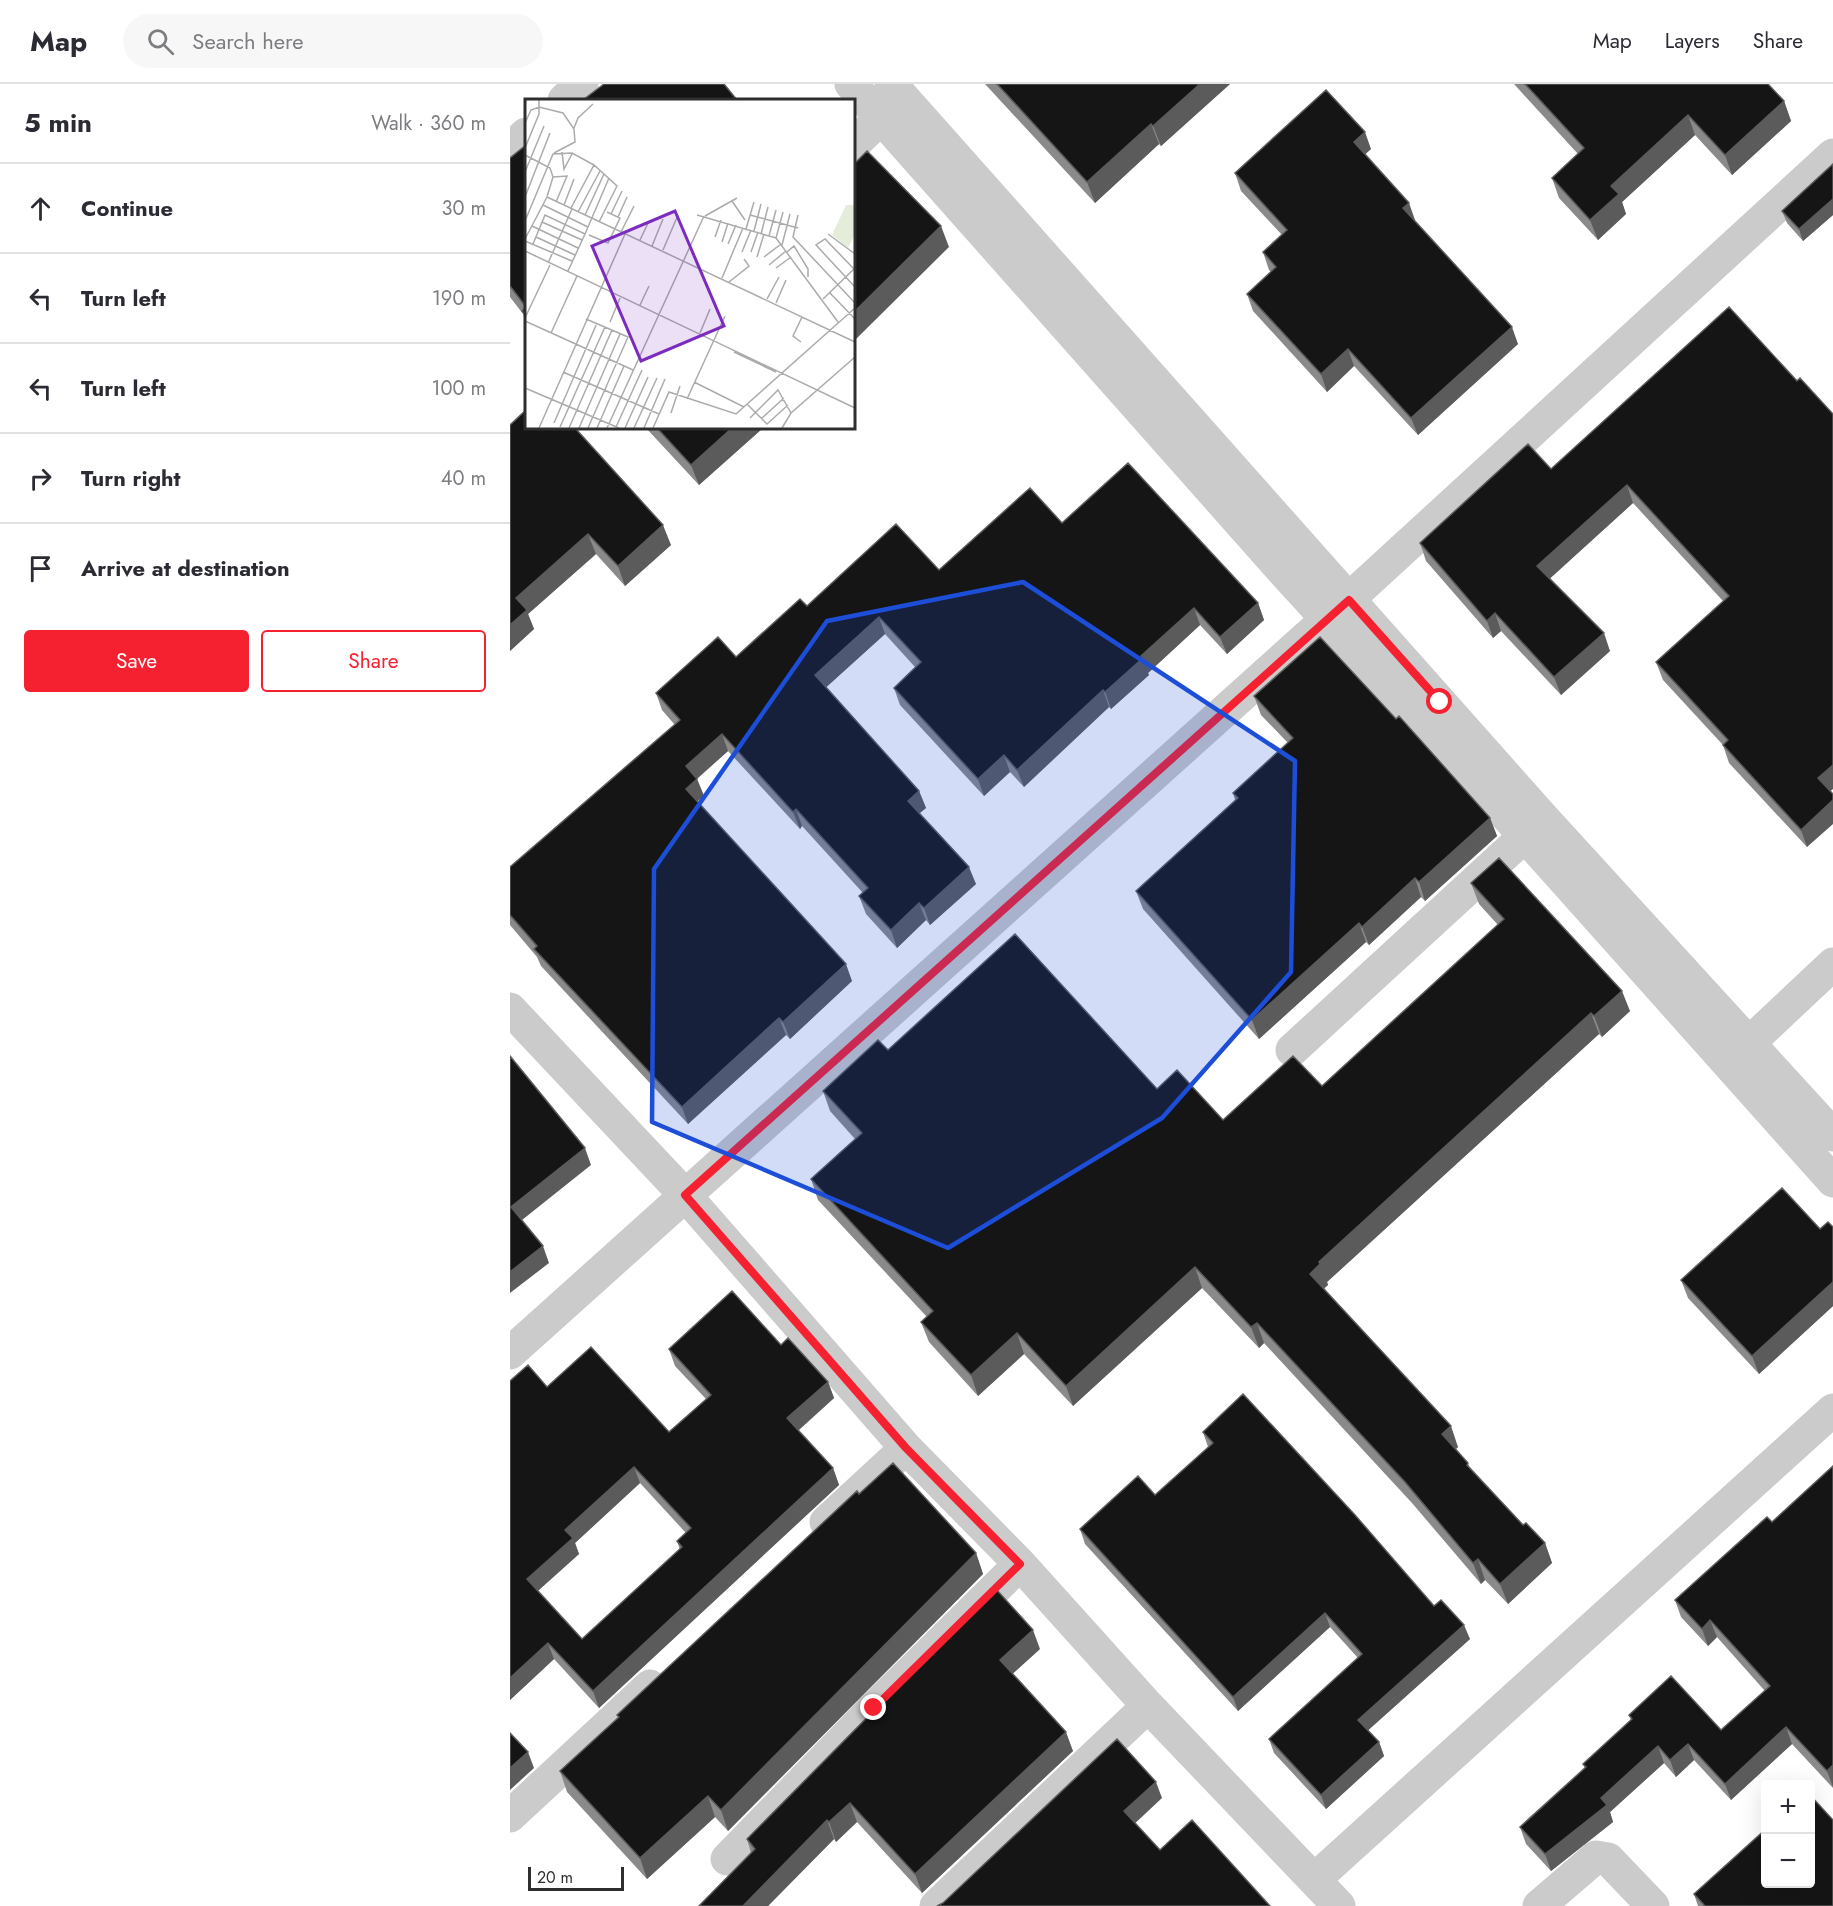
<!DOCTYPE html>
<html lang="en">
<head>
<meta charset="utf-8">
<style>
	body { margin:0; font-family:Jost,sans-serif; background:#f7f7f7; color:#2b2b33 }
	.controls { position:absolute; right:18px; bottom:18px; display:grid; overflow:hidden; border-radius:6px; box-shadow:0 6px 24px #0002 }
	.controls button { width:54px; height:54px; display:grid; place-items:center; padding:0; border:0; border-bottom:2px solid #e1e1e2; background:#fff; color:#2b2b33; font:30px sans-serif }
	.scale { position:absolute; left:18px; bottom:15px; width:96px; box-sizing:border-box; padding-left:6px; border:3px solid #2e2e2e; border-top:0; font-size:16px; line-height:21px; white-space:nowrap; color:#2e2e2e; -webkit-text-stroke:4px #fff; paint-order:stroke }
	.stop { position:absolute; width:18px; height:18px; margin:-14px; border:4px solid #f52030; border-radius:50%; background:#fff }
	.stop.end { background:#f52030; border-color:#fff; box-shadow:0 2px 6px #0008 }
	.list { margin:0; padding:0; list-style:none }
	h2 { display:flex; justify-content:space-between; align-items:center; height:78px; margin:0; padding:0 24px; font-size:26px }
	h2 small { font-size:20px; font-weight:400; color:#7c7c81 }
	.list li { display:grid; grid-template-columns:39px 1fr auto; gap:18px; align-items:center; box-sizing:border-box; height:90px; padding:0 24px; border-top:2px solid #e1e1e2 }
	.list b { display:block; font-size:22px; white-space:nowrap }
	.list em { font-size:20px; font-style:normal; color:#7c7c81 }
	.actions { display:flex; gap:12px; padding:18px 24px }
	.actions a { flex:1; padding:14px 0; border:2px solid #f52030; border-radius:6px; text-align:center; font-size:21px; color:#f52030 }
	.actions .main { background:#f52030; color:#fff }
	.icon { flex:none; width:33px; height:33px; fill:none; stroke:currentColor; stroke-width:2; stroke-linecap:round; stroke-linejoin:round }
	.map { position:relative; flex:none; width:1323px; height:1822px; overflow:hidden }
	header { display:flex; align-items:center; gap:36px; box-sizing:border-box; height:84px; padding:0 30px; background:#fff; border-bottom:2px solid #e1e1e2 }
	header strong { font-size:28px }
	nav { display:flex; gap:33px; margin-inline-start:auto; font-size:21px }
	.search { width:420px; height:54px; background:#f7f7f7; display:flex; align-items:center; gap:15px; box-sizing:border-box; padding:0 21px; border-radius:33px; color:#7c7c81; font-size:22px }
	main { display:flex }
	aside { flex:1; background:#fff }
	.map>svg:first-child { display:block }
</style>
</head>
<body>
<header>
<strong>Map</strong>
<div class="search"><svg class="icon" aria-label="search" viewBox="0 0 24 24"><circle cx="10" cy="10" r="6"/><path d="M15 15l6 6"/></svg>Search here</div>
<nav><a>Map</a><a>Layers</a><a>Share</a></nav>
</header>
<main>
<aside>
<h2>5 min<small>Walk · 360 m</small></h2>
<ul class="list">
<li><svg class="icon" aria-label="ahead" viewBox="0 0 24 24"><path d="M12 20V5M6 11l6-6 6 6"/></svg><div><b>Continue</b></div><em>30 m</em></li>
<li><svg class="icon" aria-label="left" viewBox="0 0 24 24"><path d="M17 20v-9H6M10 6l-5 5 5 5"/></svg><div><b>Turn left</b></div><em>190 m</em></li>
<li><svg class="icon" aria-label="left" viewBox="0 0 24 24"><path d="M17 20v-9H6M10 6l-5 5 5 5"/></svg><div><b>Turn left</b></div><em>100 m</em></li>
<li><svg class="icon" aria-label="right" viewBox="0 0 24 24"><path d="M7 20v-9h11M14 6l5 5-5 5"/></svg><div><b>Turn right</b></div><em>40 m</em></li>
<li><svg class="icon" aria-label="arrive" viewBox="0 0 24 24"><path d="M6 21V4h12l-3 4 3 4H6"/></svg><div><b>Arrive at destination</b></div></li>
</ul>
<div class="actions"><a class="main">Save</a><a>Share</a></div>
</aside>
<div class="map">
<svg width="1323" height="1822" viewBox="0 0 1323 1822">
	<rect width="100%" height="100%" fill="#fff"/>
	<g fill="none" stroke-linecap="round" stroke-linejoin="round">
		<path stroke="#cbcbcb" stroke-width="33" d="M 54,16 L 72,0
			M 344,60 L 371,34
			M 0,65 L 16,50
			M 0,925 L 175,1111 L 396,1364 L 510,1480 L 638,1622 L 829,1822
			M 1239,959 L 1323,880
			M 782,966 L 1015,752
			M 0,1269 L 817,535 L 1323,71
			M 316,1438 L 396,1364
			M 0,1732 L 140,1602
			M 217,1775 L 364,1624 L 510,1480
			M 805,1795 L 1323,1326
			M 426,1822 L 638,1622
			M 1029,1822 L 1086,1773 L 1098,1775 L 1143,1822"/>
		<path stroke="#cbcbcb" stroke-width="33" d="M 341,0 L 773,487 L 1015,752 L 1323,1097
			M 381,0 L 1034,735 L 1323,1051"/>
	</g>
	<path fill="#8a8a8a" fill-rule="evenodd" d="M 475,0 L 720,0 L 651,62 L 649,60 L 585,119 Z
		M 1004,0 L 1258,0 L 1274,17 L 1281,37 L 1222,91 L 1185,51 L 1112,118 L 1116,130 L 1088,156 L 1049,114 L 1042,94 L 1068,70 Z
		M 16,61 L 16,239 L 13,230 L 0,213 L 0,74 Z
		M 861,65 L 855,70 L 905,136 L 905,137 L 1008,260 L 908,351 L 844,282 L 817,308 L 743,227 L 737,210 L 761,188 L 759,186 L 753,168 L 772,151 L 731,107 L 725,89 Z
		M 1323,80 L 1323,131 L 1293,157 L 1277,139 L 1272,127 Z
		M 1219,223 L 1320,707 L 1297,763 L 1219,679 L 1213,661 L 1153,596 L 1146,578 L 1213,517 L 1123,419 L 1040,494 L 1100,567 L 1051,611 L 991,547 L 983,554 L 916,477 L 910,459 L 1041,385 Z
		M 0,341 L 161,461 L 115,502 L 86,470 L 18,530 L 24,545 L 0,567 Z
		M 136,344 L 253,344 L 189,401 Z
		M 552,439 L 748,519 L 754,536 L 717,570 L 690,541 L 638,589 L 639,591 L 601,625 L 599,623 L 514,703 L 500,688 L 474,712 L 390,621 L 384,604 L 405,583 L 375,550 L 316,603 L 409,707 L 416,724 L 409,729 L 466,800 L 420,841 L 416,836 L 387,864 L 356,830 L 349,812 L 353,809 L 292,742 L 290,745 L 218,667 L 187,695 L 194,712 L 187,717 L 342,897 L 280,955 L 276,951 L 178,1040 L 31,882 L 27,873 L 0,841 L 0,783 L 165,641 L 152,626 L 146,609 L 226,573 L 297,522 L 429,486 Z
		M 744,612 L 886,635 L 980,734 L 987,752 L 915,817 L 911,813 L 859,861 L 856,858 L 749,955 L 633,825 L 626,807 L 725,716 L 723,709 L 778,659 L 751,631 Z
		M 961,799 L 1120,927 L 1092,953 L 1089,950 L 817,1198 L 818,1201 L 814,1204 L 948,1363 L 946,1365 L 958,1379 L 960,1385 L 1013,1441 L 1035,1459 L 1042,1479 L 998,1520 L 975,1496 L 971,1500 L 902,1419 L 754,1259 L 749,1264 L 692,1204 L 563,1322 L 514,1270 L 468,1312 L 419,1258 L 411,1238 L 417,1233 L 308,1116 L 301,1095 L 345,1055 L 320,1027 L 313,1007 L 378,966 L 647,1005 L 713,1036 L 812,1002 L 988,841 L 969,820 Z
		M 1323,1143 L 1323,1222 L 1249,1290 L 1178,1214 L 1171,1196 Z
		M 271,1261 L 318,1298 L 324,1314 L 288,1347 L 323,1384 L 329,1401 L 89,1624 L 44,1575 L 0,1616 L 0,1297 L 37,1303 L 159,1348 L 196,1315 L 165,1282 L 159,1265 ZM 130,1399 L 176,1449 L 167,1457 L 170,1466 L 72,1555 L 28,1507 L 69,1470 L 65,1459 Z
		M 693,1348 L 924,1522 L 960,1555 L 858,1646 L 869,1658 L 874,1672 L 816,1725 L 764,1669 L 759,1655 L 848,1574 L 820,1543 L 728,1627 L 575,1460 L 570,1445 L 645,1411 L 698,1363 Z
		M 1323,1382 L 1323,1704 L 1282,1660 L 1221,1716 L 1184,1676 L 1166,1693 L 1154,1679 L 1100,1728 L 1103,1738 L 1041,1787 L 1016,1760 L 1010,1743 L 1075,1685 L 1073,1680 L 1121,1636 L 1119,1631 L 1211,1646 L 1255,1607 L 1207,1553 L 1198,1562 L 1171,1533 L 1165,1516 L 1262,1438 Z
		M 349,1410 L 466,1469 L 473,1490 L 218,1747 L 205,1733 L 137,1795 L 57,1708 L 50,1687 L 108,1634 L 107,1631 Z
		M 530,1565 L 502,1590 L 563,1667 L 412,1809 L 347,1738 L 326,1758 L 324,1755 L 258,1822 L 189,1822 L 241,1769 L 237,1755 Z
		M 1184,1810 L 1323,1822 L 1188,1822 Z"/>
	<path fill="#5b5b5b" d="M 690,0 L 720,0 L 651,62 L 643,42 Z
		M 1274,17 L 1281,37 L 1222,91 L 1215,71 Z
		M 1178,31 L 1185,51 L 1112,118 L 1116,130 L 1088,156 L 1080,136 L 1101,102 Z
		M 641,40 L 649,60 L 585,119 L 577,98 Z
		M 855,48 L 861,65 L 850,75 L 844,58 Z
		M 1323,115 L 1323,131 L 1293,157 L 1289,145 Z
		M 899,119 L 905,136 L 899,141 L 893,124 Z
		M 431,142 L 439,163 L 344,257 L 344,228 Z
		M 1002,243 L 1008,260 L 908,351 L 901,334 Z
		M 838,265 L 844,282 L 817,308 L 811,290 Z
		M 222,344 L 253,344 L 189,401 L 181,381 Z
		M 1117,401 L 1123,419 L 1034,500 L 1027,482 Z
		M 153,441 L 161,461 L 115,502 L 108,482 Z
		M 78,450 L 86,470 L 18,530 L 24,545 L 0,567 L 0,541 L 6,514 Z
		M 748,519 L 754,536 L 717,570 L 710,553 Z
		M 684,524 L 690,541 L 638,589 L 639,591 L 601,625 L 595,608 L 631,572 Z
		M 985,529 L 991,547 L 983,554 L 977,537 Z
		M 369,533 L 375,550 L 311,608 L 305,591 Z
		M 1094,549 L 1100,567 L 1051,611 L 1044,593 Z
		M 593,606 L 599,623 L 514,703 L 507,686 Z
		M 212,650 L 218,667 L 182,699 L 176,682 Z
		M 494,671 L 500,688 L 474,712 L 468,695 Z
		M 1323,681 L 1323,705 L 1315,712 L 1308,694 Z
		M 187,695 L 194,712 L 182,722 L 176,705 Z
		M 409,707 L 416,724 L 404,734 L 398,717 Z
		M 1323,716 L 1323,740 L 1297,763 L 1291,746 Z
		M 286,725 L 292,742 L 290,745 L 283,728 Z
		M 980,734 L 987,752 L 915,817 L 909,798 Z
		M 459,783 L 466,800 L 420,841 L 414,824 Z
		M 905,794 L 911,813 L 859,861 L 852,843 Z
		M 409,819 L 416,836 L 387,864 L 381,846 Z
		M 849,839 L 856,858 L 749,955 L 742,936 Z
		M 336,880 L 342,897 L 280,955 L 273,938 Z
		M 1112,907 L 1120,927 L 1092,953 L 1084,932 Z
		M 1081,929 L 1089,950 L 817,1198 L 818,1201 L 808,1210 L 800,1190 L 809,1178 Z
		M 269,934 L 276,951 L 178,1040 L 172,1023 Z
		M 75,1064 L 81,1081 L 7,1140 L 1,1123 Z
		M 33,1162 L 39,1179 L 0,1209 L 0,1188 Z
		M 685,1183 L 692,1204 L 563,1322 L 556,1302 Z
		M 1323,1198 L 1323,1222 L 1249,1290 L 1242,1272 Z
		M 747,1239 L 754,1259 L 749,1264 L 741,1243 Z
		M 507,1249 L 514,1270 L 468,1312 L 461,1291 Z
		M 318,1298 L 324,1314 L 283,1351 L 277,1334 Z
		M 941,1342 L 948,1363 L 939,1371 L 932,1350 Z
		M 124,1383 L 130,1399 L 65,1459 L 69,1470 L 23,1511 L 17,1495 L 55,1446 Z
		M 323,1384 L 329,1401 L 89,1624 L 83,1607 Z
		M 1035,1459 L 1042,1479 L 998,1520 L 990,1500 Z
		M 466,1469 L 473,1490 L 218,1747 L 211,1726 Z
		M 968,1475 L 975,1496 L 971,1500 L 963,1479 Z
		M 815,1529 L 820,1543 L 728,1627 L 723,1613 Z
		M 1200,1536 L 1207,1553 L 1198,1562 L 1192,1545 Z
		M 954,1541 L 960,1555 L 854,1650 L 848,1636 Z
		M 523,1546 L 530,1565 L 497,1595 L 490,1576 Z
		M 38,1559 L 44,1575 L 0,1616 L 0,1594 Z
		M 1276,1643 L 1282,1660 L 1221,1716 L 1215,1700 Z
		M 556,1648 L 563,1667 L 412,1809 L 405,1790 Z
		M 869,1658 L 874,1672 L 816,1725 L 811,1711 Z
		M 1178,1660 L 1184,1676 L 1166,1693 L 1160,1676 Z
		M 1148,1662 L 1154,1679 L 1100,1728 L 1103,1738 L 1041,1787 L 1035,1770 L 1091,1714 Z
		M 18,1668 L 24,1684 L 0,1706 L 0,1684 Z
		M 1323,1681 L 1323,1703 L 1317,1687 Z
		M 646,1698 L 652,1714 L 620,1744 L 614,1727 Z
		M 198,1712 L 205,1733 L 137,1795 L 130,1774 Z
		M 340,1719 L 347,1738 L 326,1758 L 319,1738 Z
		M 317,1736 L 324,1755 L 258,1822 L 233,1822 Z"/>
	<path fill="#151515" stroke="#5b5b5b" stroke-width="1.5" fill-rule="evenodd" d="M 94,0 L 214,0 L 227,16 L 73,16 Z
		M 487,0 L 690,0 L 643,42 L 641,40 L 577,98 Z
		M 1015,0 L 1258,0 L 1274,17 L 1215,71 L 1178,31 L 1101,102 L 1109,110 L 1080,136 L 1042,94 L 1074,64 Z
		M 816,6 L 855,48 L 844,58 L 899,119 L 893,124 L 1002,243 L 901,334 L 838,265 L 811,290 L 737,210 L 766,183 L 753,168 L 777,146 L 725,89 Z
		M 16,61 L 16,231 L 12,227 L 16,223 L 0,202 L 0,74 Z
		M 357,67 L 431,142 L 344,228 L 344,80 Z
		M 1323,80 L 1323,115 L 1289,145 L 1272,127 Z
		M 1219,223 L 1287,297 L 1290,294 L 1323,330 L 1323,681 L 1308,694 L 1323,710 L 1323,716 L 1291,746 L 1213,661 L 1218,656 L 1146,578 L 1219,512 L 1117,401 L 1027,482 L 1094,549 L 1044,593 L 985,529 L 977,537 L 910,459 L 1018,360 L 1041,385 Z
		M 16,326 L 16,344 L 65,344 L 153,441 L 108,482 L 78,450 L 6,514 L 17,526 L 0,541 L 0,341 Z
		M 147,344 L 222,344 L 181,381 Z
		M 618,379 L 748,519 L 710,553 L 684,524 L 631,572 L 633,574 L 595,608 L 593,606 L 507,686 L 494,671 L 468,695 L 384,604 L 411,578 L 369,533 L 305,591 L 409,707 L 398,717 L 459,783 L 414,824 L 409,819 L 381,846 L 349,812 L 358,804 L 286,725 L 283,728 L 212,650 L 176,682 L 187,695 L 176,705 L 336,880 L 273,938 L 269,934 L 172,1023 L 24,865 L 27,862 L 0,831 L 0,783 L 170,636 L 146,609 L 208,553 L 226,573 L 290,515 L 297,522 L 386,440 L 429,486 L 520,404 L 552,439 Z
		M 810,553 L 886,635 L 889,632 L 980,734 L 909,798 L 905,794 L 852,843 L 849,839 L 742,936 L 626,807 L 728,714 L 723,709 L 783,654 L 744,612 Z
		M 989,774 L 1112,907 L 1084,932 L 1081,929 L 809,1178 L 810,1180 L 800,1190 L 941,1342 L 932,1350 L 958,1379 L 957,1381 L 1013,1441 L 1016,1439 L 1035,1459 L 990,1500 L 968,1475 L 963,1479 L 895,1398 L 747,1239 L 741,1243 L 685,1183 L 556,1302 L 507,1249 L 461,1291 L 411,1238 L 423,1227 L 301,1095 L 352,1049 L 313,1007 L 368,956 L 378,966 L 505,850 L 647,1005 L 667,986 L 713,1036 L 783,972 L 812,1002 L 994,835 L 961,799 Z
		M 0,972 L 75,1064 L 1,1123 L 33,1162 L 0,1188 Z
		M 1272,1104 L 1310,1145 L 1318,1138 L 1323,1143 L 1323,1198 L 1242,1272 L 1171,1196 Z
		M 222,1207 L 271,1261 L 278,1254 L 318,1298 L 277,1334 L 323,1384 L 83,1607 L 38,1559 L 0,1594 L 0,1297 L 18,1281 L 37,1303 L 81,1263 L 159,1348 L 201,1311 L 159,1265 ZM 124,1383 L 181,1444 L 167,1457 L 172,1463 L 72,1555 L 17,1495 L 63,1454 L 55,1446 Z
		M 733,1310 L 845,1431 L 924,1522 L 931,1516 L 954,1541 L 848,1636 L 869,1658 L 811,1711 L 759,1655 L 852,1570 L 815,1529 L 723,1613 L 570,1445 L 628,1392 L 645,1411 L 703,1359 L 693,1348 Z
		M 383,1379 L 466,1469 L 211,1726 L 198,1712 L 130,1774 L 50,1687 L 109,1633 L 107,1631 L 347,1407 L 349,1410 Z
		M 1323,1382 L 1323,1681 L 1317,1687 L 1276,1643 L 1215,1700 L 1178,1660 L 1160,1676 L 1148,1662 L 1091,1714 L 1097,1721 L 1035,1770 L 1010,1743 L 1076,1683 L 1073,1680 L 1122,1635 L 1119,1631 L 1161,1592 L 1211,1646 L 1260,1602 L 1200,1536 L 1192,1545 L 1165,1516 L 1257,1433 L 1262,1438 Z
		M 485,1504 L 523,1546 L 490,1576 L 556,1648 L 405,1790 L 340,1719 L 319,1738 L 317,1736 L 233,1822 L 189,1822 L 245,1765 L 237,1755 Z
		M 0,1649 L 18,1668 L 0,1684 Z
		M 607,1655 L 646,1698 L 614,1727 L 650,1766 L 682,1736 L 760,1822 L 427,1822 L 433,1819 Z
		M 1300,1711 L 1323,1736 L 1323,1822 L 1195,1822 L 1184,1810 L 1256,1745 L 1256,1800 L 1300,1800 Z"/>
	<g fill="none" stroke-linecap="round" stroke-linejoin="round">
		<path stroke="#f52030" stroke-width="8" d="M 364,1624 L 510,1480 L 396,1364 L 175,1111 L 839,516 L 930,618"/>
	</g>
	<path fill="#1d4ed8" fill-opacity="0.2" stroke="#1d4ed8" stroke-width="4.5" stroke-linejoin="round" d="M 513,498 L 785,677 L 781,888 L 652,1034 L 438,1164 L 142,1038 L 144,785 L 317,537 Z"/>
	<g transform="translate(15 15)">
		<rect width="330" height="330" fill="#fff"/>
		<path d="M 321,106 L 330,106 L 330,135 L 323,149 L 307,136 Z" fill="#e4edda"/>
		<path fill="none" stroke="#ababab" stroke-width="1.5" d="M 0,24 L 6,11 L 14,8 L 38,14 L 49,30 L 50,43 L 29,54M 49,29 L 53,19 L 68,5M 0,49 L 14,15 L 14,1M 37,53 L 39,70 L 47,55M 0,56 L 25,69 L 28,78 L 22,98 L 0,140M 0,73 L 19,27M 28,78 L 42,77 L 31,103M 0,98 L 25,34M 22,98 L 330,243M 207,102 L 220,121M 18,106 L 63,128M 39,106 L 49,80M 46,109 L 69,66 L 79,75M 53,113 L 75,72M 86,115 L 97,92M 60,116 L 79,75 L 92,87 L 74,123M 172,116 L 251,139 L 313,223M 225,116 L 273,129M 273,116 L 268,138 L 330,204M 180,117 L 212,99M 93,118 L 102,98M 0,122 L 28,55 L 47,54 L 69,66M 17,123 L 57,141M 7,127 L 53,149M 221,130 L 229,103M 229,132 L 236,105M 96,133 L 109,107M 236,135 L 243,108M 303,135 L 330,155M 64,136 L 83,144 L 95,119 L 82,113M 244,137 L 251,111M 11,138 L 50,156M 190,138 L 196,121M 251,139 L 258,113M 115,141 L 124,122M 0,142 L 47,162M 197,143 L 203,124M 8,145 L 20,116 L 60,135 L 84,79M 203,145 L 211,126M 257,146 L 265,115M 127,147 L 138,120M 138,151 L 153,116M 0,152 L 330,309M 217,153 L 226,131M 226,153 L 233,133M 262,153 L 269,147 L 283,170 L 283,178M 232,158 L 239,135M 239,158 L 256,145M 23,164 L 47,110M 244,166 L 261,152M 251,169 L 266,158M 330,171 L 300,140 L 291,146 L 330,188M 43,172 L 60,135M 197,179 L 218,129M 204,183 L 224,167 L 219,160M 305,194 L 330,220M 242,200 L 254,178M 298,200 L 330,169M 251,204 L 261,181M 115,206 L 124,187M 0,219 L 25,166M 61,220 L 103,238 L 63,329M 0,222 L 108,271M 85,223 L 95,199M 26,234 L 52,177M 175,234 L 185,210M 276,243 L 268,237 L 277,218M 209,253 L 251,273M 38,273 L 134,315M 169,283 L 219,308M 0,289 L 94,329M 162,300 L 200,217M 222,305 L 242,325 L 263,306M 146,314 L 155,287M 225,319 L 253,291 L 266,314M 236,320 L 259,299M 29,324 L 72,224M 35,328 L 80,228M 91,328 L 117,271M 14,329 L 100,135M 44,329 L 87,231M 54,329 L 95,235M 72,329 L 99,267M 82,329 L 179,117M 100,329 L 123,278M 109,329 L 132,279M 119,329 L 140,280M 128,329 L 144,293 L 211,315 L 330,209M 257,329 L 266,314 L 330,258"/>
		<path fill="#7b2cbf" fill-opacity="0.15" stroke="#7b2cbf" stroke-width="3" d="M 150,112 L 199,227 L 116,262 L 67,147 Z"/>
		<rect width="330" height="330" fill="none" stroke="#2e2e2e" stroke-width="3"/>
	</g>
</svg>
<div class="controls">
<button>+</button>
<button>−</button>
</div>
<div class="scale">20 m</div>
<div class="stop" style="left:930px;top:618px"></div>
<div class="stop end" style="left:364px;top:1624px"></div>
</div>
</main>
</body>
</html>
